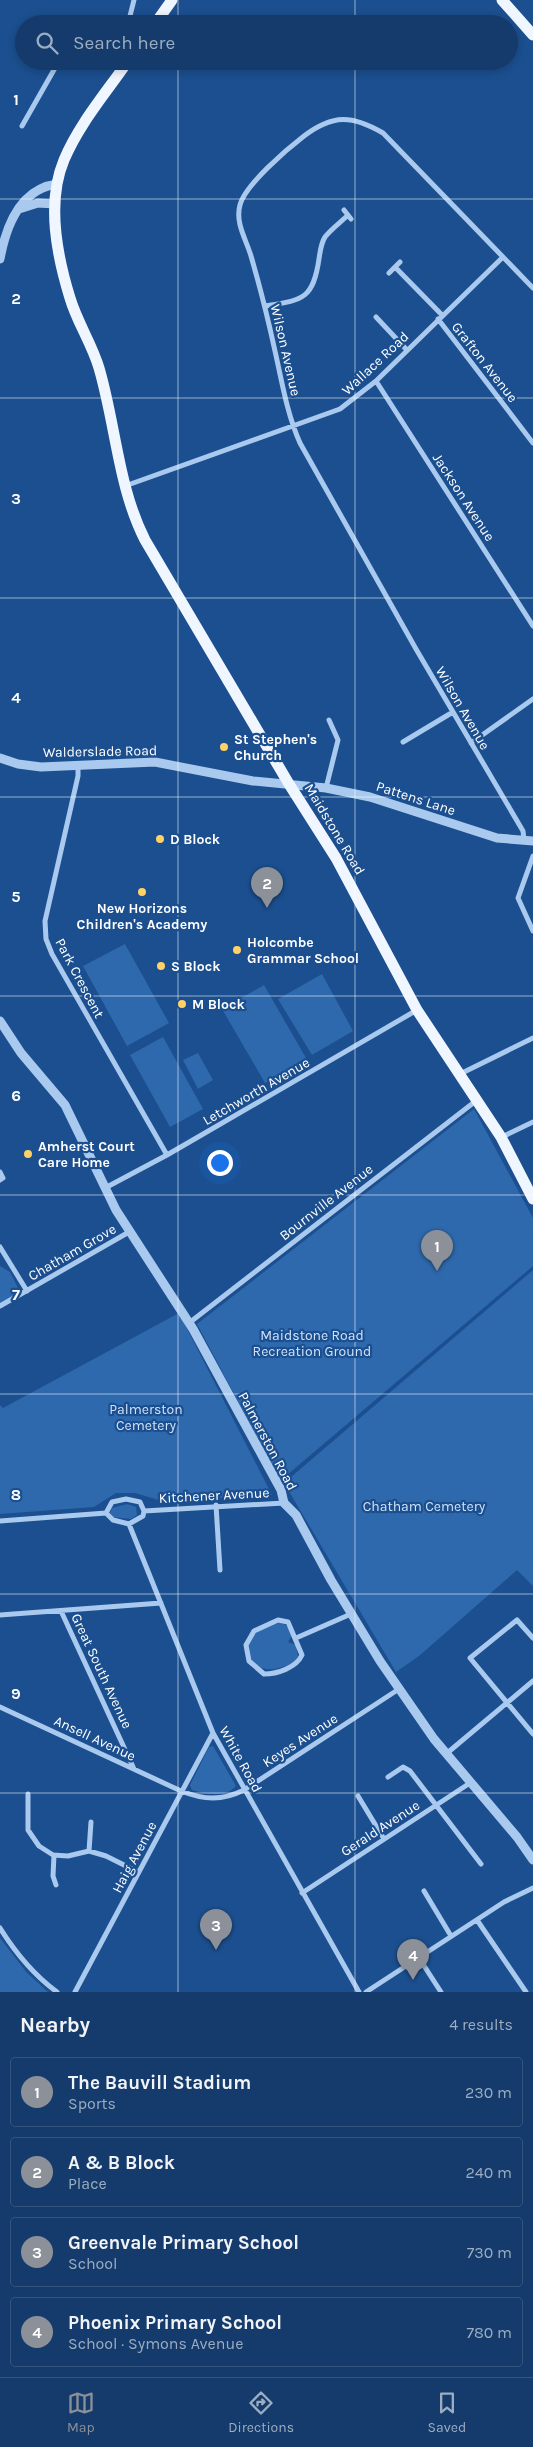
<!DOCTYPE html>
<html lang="en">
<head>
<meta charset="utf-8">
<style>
	body { margin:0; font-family:Karla,sans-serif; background:#1d4271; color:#f1f3f6 }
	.you { position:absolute; left:219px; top:1162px; width:18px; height:18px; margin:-12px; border:4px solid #fff; border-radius:50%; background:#1a73e8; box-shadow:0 0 0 8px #1a73e833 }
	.badge { display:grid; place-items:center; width:32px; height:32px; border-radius:50%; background:#8c9099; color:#fff; font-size:16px; font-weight:700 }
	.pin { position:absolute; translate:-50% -41px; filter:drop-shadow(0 1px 2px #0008) }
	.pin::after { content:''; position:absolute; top:26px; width:18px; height:15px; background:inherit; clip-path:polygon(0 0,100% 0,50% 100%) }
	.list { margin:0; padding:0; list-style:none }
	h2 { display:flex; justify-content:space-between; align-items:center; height:65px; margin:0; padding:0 20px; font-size:21px }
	h2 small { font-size:16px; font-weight:400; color:#9dadc1 }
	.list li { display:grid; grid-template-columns:32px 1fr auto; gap:15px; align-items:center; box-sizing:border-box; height:70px; margin:0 10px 10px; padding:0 10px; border:1px solid #33557e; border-radius:5px }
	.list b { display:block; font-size:19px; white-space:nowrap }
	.list p { margin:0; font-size:16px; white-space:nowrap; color:#9dadc1 }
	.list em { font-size:16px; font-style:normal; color:#9dadc1 }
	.icon { flex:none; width:28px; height:28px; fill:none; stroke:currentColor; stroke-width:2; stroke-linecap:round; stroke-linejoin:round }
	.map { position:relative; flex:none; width:533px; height:1992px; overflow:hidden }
	.search { position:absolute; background:#143b6b; box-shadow:0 2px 8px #0003; left:15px; right:15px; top:15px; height:55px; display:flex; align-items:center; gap:12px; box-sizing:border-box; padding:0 18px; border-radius:28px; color:#9dadc1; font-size:19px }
	.sheet { height:385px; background:#143b6b }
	nav { display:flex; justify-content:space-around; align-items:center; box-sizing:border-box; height:70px; border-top:1px solid #33557e; background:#143b6b; font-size:14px; color:#9dadc1 }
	nav a { display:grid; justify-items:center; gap:2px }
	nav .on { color:#8c9099 }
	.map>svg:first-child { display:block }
</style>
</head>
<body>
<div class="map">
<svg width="533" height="1992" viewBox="0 0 533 1992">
	<rect width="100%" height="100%" fill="#1b4f8f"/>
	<path fill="#2e69ad" d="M 125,944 L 169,1023 L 127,1046 L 83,966 Z
		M 322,974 L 353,1031 L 312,1055 L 278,999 Z
		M 264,985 L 306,1058 L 265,1083 L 222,1009 Z
		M 163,1037 L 203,1109 L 170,1127 L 130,1055 Z
		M 198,1053 L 213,1080 L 198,1089 L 183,1060 Z
		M 474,1109 L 533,1218 L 533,1266 L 280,1481 L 197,1324 Z
		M 0,1266 L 10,1272 L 18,1288 L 13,1296 L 0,1303 Z
		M 533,1270 L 533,1586 L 517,1570 L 419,1656 L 396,1672 L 284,1483 Z
		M 179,1313 L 272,1495 L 162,1501 L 135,1493 L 116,1493 L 94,1507 L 0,1514 L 0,1405 L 3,1408 Z
		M 127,1504 L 136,1507 L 137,1515 L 131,1519 L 112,1517 L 110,1513 L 112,1508 Z
		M 278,1623 C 286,1622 288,1628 292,1635 L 288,1642 L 296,1645 L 298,1657 C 294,1663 289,1665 282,1667 C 253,1678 237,1648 256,1633 C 262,1628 271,1626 278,1623 Z
		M 213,1746 L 236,1786 C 226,1798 205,1794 192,1790 L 190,1785 L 209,1747 Z
		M 0,1938 L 27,1973 L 48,1992 L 0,1992 Z"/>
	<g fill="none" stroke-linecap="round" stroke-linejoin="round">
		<path stroke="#a9c9ee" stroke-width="5" d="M 128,24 L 134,0
			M 22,126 L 59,61
			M 344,210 L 351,219
			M 395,267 L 442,315
			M 389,273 L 400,262
			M 265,306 C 302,300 313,300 319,259 C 320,252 321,243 325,237 C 331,229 341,222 348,215
			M 376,317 L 406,349
			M 438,319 L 533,443
			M 376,381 L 533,626
			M 125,486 L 340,409 L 376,381 L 503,257
			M 403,742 L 453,712
			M 471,743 L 533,699
			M 78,766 L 78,776 L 45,921 L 46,939 L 52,954 L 167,1155
			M 326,788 L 338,740 L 329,720
			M 524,840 L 523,831 L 416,649 L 300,443 C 287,414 282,382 275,351 C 268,319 260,287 251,256 C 246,239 235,223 240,205 C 245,185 287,149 304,136 C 333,114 352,115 383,133 L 533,288
			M 533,856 L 518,898 L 533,931
			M 460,1074 L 533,1038
			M 502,1137 L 533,1122
			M 0,1172 L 3,1178 L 0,1180
			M 105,1188 L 167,1155 L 417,1010
			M 0,1247 L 27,1291
			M 0,1306 L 129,1232
			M 189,1323 L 477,1100
			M 126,1499 L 140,1502 L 144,1511 L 143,1516 L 129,1524 L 113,1520 L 106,1513 L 112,1502 Z
			M 216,1505 L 220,1570
			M 144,1511 L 284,1503
			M 0,1521 L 106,1513
			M 129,1524 L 213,1733 L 359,1992
			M 61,1611 L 134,1769
			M 0,1615 L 161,1603
			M 278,1620 L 288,1622 L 302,1655 C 296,1668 277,1674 264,1674 L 249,1661 L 246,1645 L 254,1631 Z
			M 296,1638 L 351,1614
			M 533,1638 L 517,1620 L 470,1658 L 533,1734
			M 0,1707 L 181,1791 C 204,1800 222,1801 244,1790 L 399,1689
			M 446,1754 L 533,1681
			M 388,1777 L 403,1767 L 410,1771 L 481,1864
			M 28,1794 L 28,1830 L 39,1846 L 53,1855 L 68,1856 L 89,1851 L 106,1856 L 138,1872
			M 358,1796 L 384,1839
			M 89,1851 L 91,1822
			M 54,1855 L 53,1876 L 56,1885
			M 424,1891 L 451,1936
			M 302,1893 L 470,1783
			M 477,1920 L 526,1992
			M 0,1928 C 15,1952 34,1975 57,1992
			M 419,1958 L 441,1992
			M 75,1992 L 213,1733
			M 366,1992 L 504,1902 L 533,1888"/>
		<path stroke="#a9c9ee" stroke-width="9" d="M 19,209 L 38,203 L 55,204
			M 0,259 C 6,226 20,189 57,184
			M 0,758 L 18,764 L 41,767 L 155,762 L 253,781 L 326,788 L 370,797 L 497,838 L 533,841
			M 0,1021 L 21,1053 L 65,1105 L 116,1210 L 193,1329 L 281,1490 L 284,1503 L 296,1515 L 331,1580 L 380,1661 L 434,1739 L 517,1837 L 533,1860"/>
		<path stroke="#f0f6ff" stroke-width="11" d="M 502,0 L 533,35
			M 155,24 L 172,0
			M 128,61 C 106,93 79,124 64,160 C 46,203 57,256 70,298 C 77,322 92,344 99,368 C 116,426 118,487 145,540 L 289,784 L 336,858 L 417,1010 L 501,1137 L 533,1199"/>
	</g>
	<path fill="none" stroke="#fff" stroke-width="1" stroke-opacity="0.55" d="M 178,0 L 178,24M 355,0 L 355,24M 178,61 L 178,1992M 355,61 L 355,1992M 0,199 L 533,199M 0,398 L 533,398M 0,598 L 533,598M 0,797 L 533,797M 0,996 L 533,996M 0,1195 L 533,1195M 0,1394 L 533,1394M 0,1594 L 533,1594M 0,1793 L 533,1793"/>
	<g fill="#ffd166" stroke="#1b4f8f" stroke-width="2">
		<circle cx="224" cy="747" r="5"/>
		<circle cx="160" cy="839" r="5"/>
		<circle cx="142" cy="892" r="5"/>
		<circle cx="237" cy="950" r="5"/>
		<circle cx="161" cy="966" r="5"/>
		<circle cx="182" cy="1004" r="5"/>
		<circle cx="28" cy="1154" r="5"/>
	</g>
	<g text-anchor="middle" stroke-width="4.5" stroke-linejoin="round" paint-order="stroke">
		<g font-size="14" fill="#fff" stroke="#1b4f8f">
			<text transform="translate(286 350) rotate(77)" y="5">Wilson Avenue</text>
			<text transform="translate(485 362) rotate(52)" y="5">Grafton Avenue</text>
			<text transform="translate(375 363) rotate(-43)" y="5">Wallace Road</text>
			<text transform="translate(464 497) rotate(57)" y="5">Jackson Avenue</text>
			<text transform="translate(463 708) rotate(60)" y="5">Wilson Avenue</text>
			<text transform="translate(100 751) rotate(-1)" y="5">Walderslade Road</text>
			<text transform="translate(416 798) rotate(18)" y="5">Pattens Lane</text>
			<text transform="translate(335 829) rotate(59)" y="5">Maidstone Road</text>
			<text transform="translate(80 978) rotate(62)" y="5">Park Crescent</text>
			<text transform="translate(256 1091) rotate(-30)" y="5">Letchworth Avenue</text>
			<text transform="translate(326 1202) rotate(-38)" y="5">Bournville Avenue</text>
			<text transform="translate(72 1252) rotate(-30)" y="5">Chatham Grove</text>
			<text transform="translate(268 1441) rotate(62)" y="5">Palmerston Road</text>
			<text transform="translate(214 1495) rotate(-3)" y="5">Kitchener Avenue</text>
			<text transform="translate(102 1671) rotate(65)" y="5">Great South Avenue</text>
			<text transform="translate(95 1738) rotate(25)" y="5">Ansell Avenue</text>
			<text transform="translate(300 1740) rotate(-33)" y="5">Keyes Avenue</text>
			<text transform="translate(241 1759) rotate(61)" y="5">White Road</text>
			<text transform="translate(380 1828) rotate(-33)" y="5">Gerald Avenue</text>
			<text transform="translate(134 1857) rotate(-62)" y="5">Haig Avenue</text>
		</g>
		<g font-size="14" font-weight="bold" fill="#fff" stroke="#1b4f8f" text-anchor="start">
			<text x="234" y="744">St Stephen's<tspan x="234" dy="16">Church</tspan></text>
			<text x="170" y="844">D Block</text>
			<text x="142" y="913" text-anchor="middle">New Horizons<tspan x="142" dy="16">Children's Academy</tspan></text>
			<text x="247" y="947">Holcombe<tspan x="247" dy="16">Grammar School</tspan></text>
			<text x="171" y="971">S Block</text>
			<text x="192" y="1009">M Block</text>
			<text x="38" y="1151">Amherst Court<tspan x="38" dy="16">Care Home</tspan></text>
		</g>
		<g font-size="14" fill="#cfe3fa" stroke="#1b4f8f">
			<text x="312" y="1340">Maidstone Road<tspan x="312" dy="16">Recreation Ground</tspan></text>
			<text x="146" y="1414">Palmerston<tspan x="146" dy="16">Cemetery</tspan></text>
			<text x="424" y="1511">Chatham Cemetery</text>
		</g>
	</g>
	<g font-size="16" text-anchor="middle" font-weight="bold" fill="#fff" stroke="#1b4f8f" stroke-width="4.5" stroke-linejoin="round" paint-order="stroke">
		<text x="16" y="105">1</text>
		<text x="16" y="304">2</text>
		<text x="16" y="504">3</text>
		<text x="16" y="703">4</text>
		<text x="16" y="902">5</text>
		<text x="16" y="1101">6</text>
		<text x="16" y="1300">7</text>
		<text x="16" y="1500">8</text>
		<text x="16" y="1699">9</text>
	</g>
</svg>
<div class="you"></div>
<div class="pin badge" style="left:437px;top:1271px">1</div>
<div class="pin badge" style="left:267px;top:908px">2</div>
<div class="pin badge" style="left:216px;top:1950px">3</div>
<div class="pin badge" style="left:413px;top:1980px">4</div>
<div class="search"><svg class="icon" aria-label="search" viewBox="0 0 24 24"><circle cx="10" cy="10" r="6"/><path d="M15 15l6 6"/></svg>Search here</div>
</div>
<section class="sheet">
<h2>Nearby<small>4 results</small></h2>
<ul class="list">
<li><span class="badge">1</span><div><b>The Bauvill Stadium</b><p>Sports</p></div><em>230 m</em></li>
<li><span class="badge">2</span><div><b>A &amp; B Block</b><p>Place</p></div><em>240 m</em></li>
<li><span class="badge">3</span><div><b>Greenvale Primary School</b><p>School</p></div><em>730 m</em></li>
<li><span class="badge">4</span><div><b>Phoenix Primary School</b><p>School · Symons Avenue</p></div><em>780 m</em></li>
</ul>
</section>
<nav>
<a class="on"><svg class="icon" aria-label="map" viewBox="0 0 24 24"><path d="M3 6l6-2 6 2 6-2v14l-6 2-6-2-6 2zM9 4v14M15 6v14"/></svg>Map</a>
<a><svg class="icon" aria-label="directions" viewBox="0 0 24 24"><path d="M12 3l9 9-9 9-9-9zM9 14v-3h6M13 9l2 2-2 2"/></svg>Directions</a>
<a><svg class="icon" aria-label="saved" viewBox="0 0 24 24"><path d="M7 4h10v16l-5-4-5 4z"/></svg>Saved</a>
</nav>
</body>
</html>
